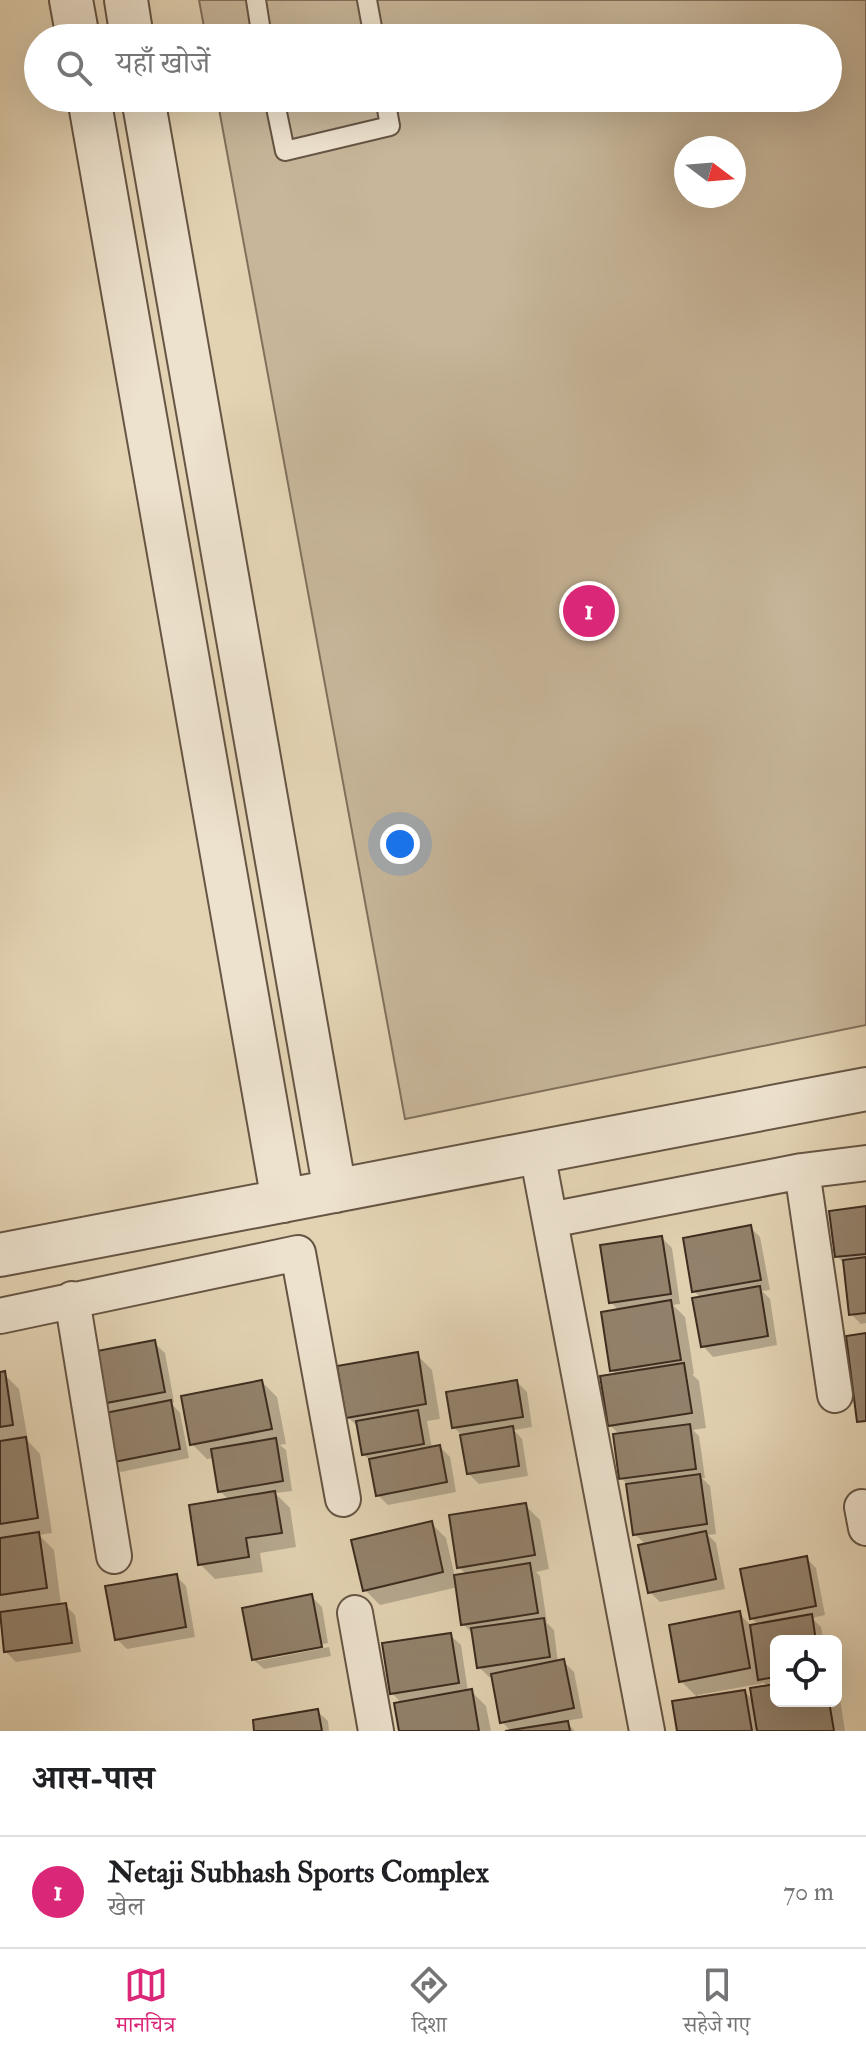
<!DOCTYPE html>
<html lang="hi">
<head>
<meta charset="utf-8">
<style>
	body { margin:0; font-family:"IM FELL Double Pica","Noto Serif Devanagari",serif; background:#f2f2f2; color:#202124 }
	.controls { position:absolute; right:24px; bottom:24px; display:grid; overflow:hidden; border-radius:12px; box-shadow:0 8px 32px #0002 }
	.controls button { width:72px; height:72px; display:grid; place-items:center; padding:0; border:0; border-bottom:2px solid #e0e0e0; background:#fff; color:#202124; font:40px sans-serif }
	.compass { position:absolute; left:674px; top:136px; width:72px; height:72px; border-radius:50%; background:#fff; box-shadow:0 8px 32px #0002; rotate:106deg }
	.you { position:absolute; left:400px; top:844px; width:28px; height:28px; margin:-20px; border:6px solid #fff; border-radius:50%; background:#1a73e8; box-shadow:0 0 0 12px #1a73e833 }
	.badge { display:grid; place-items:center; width:52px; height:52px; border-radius:50%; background:#db2777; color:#fff; font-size:26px; font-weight:700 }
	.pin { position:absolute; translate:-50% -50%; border:4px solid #fff; box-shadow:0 2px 8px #0006 }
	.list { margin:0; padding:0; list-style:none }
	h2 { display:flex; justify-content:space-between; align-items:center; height:104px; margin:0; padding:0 32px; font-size:34px }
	h2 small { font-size:26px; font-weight:400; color:#757577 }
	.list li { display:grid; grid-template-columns:52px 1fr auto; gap:24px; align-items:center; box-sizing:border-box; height:112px; padding:0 32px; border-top:2px solid #e0e0e0 }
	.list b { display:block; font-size:30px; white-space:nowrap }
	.list p { margin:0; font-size:26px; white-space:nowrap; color:#757577 }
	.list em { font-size:26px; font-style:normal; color:#757577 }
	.icon { flex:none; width:44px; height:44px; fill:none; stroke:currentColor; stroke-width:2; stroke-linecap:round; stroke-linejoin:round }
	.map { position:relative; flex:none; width:866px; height:1731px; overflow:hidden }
	.search { position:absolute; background:#fff; box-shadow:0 8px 32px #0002; left:24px; right:24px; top:24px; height:88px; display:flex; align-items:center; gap:20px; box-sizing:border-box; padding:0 28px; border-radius:44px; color:#757577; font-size:30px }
	.sheet { height:216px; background:#fff }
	nav { display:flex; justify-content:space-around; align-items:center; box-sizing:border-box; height:112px; border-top:2px solid #e0e0e0; background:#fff; font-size:22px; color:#757577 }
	nav a { display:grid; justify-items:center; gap:4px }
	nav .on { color:#db2777 }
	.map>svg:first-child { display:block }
</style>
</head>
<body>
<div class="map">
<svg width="866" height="1731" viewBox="0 0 866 1731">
	<rect width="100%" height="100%" fill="#e3d3b3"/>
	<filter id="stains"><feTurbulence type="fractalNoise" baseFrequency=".0025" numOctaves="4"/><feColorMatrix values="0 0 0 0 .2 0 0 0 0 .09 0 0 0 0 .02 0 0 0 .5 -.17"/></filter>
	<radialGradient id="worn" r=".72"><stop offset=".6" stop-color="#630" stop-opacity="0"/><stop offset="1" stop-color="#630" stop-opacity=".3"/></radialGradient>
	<path fill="#c7b69a" stroke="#82705c" stroke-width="2" fill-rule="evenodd" d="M 199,0 L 866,0 L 866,1025 L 405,1119 L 217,98 L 828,98 L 828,38 L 206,38 ZM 686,148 L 734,148 L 734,196 L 686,196 Z"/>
	<path fill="#0003" d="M 866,1208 L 866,1323 L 861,1324 L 851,1314 L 845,1265 L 837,1256 Z
		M 750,1227 L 760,1237 L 770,1290 L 762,1291 L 770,1299 L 777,1345 L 713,1357 L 703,1346 L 701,1298 L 694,1291 Z
		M 662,1238 L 672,1248 L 680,1304 L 673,1305 L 685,1317 L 694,1374 L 692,1374 L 699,1381 L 706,1428 L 693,1430 L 699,1436 L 705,1478 L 702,1478 L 710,1486 L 716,1534 L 708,1535 L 716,1543 L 725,1589 L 660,1602 L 650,1592 L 647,1546 L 635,1534 L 629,1486 L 621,1478 L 620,1435 L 610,1425 L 617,1376 L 612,1370 L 619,1311 L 611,1302 Z
		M 154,1343 L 165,1353 L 174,1402 L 171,1403 L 180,1413 L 189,1458 L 121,1472 L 111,1462 L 113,1414 L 103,1403 Z
		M 417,1355 L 432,1370 L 440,1419 L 427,1421 L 432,1449 L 440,1447 L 450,1457 L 456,1492 L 388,1505 L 378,1495 L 372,1462 L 363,1454 L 359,1428 L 348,1417 Z
		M 0,1374 L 4,1374 L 19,1389 L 28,1441 L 40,1454 L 52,1533 L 39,1535 L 54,1550 L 61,1605 L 65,1605 L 75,1615 L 81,1652 L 16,1662 L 6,1652 L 0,1611 Z
		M 262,1382 L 277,1397 L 286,1444 L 280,1445 L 286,1450 L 292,1491 L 275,1493 L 290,1508 L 296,1547 L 260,1553 L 263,1572 L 215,1579 L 200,1564 L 229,1500 L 220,1491 L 214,1458 L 207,1459 L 192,1444 Z
		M 517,1382 L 527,1392 L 532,1427 L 514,1430 L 522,1439 L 528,1476 L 479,1484 L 469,1474 L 462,1436 L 454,1427 Z
		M 525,1505 L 540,1520 L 549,1569 L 536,1572 L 540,1576 L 547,1623 L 554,1630 L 558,1663 L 564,1662 L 574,1672 L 583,1718 L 565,1721 L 575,1731 L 511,1731 L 502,1722 L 493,1677 L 489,1677 L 479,1667 L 474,1635 L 463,1624 L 458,1587 L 380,1605 L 365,1590 L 431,1523 L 446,1538 L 455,1577 L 467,1575 L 459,1567 Z
		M 806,1558 L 816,1568 L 825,1615 L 812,1618 L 821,1627 L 824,1641 L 776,1641 L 776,1701 L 836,1701 L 836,1689 L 839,1692 L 845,1731 L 679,1731 L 745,1692 L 754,1701 L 768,1687 L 764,1683 L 698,1695 L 698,1698 L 681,1681 L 739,1613 L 752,1627 L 759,1626 L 752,1618 Z
		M 176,1576 L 186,1586 L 195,1637 L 127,1649 L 117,1639 Z
		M 312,1597 L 322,1607 L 328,1643 L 258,1657 L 258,1661 L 329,1647 L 331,1656 L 264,1669 L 253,1659 Z
		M 450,1635 L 461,1645 L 468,1692 L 471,1691 L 486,1706 L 491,1731 L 401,1731 L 402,1704 L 392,1693 Z
		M 317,1711 L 328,1721 L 329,1731 L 256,1731 Z"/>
	<path fill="#93826c" stroke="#3c2b1f" stroke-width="2" d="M 866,1206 L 866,1254 L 835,1257 L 829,1211 Z
		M 751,1225 L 761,1280 L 692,1292 L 683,1238 Z
		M 662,1236 L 671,1294 L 609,1303 L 600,1245 Z
		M 866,1257 L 866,1313 L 849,1315 L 843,1260 Z
		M 760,1286 L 768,1336 L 701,1347 L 692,1298 Z
		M 671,1300 L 681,1360 L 610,1371 L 601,1312 Z
		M 866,1333 L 866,1421 L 857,1422 L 846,1336 Z
		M 155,1340 L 165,1392 L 101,1404 L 92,1352 Z
		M 418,1352 L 426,1404 L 346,1418 L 337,1366 Z
		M 684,1363 L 692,1413 L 608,1426 L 600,1376 Z
		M 5,1371 L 13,1425 L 0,1427 L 0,1372 Z
		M 262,1380 L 272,1429 L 190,1445 L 181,1396 Z
		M 517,1380 L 523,1417 L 452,1428 L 446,1392 Z
		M 171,1400 L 180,1449 L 109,1463 L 100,1414 Z
		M 418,1410 L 424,1444 L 362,1455 L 356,1421 Z
		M 690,1424 L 696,1469 L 619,1479 L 613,1434 Z
		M 513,1426 L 519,1466 L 467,1474 L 460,1435 Z
		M 26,1437 L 38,1518 L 0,1524 L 0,1441 Z
		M 276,1438 L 283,1481 L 218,1492 L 211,1449 Z
		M 440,1445 L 447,1482 L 376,1496 L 369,1459 Z
		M 700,1474 L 707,1524 L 633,1535 L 626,1484 Z
		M 275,1491 L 282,1533 L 246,1538 L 249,1557 L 198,1565 L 189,1505 Z
		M 526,1503 L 535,1555 L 457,1568 L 449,1515 Z
		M 432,1521 L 443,1572 L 363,1591 L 351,1540 Z
		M 706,1531 L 716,1579 L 648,1593 L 638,1545 Z
		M 39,1532 L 47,1588 L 0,1595 L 0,1538 Z
		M 807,1556 L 816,1606 L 750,1619 L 740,1569 Z
		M 530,1563 L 538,1613 L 461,1625 L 454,1575 Z
		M 177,1574 L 186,1627 L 115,1640 L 105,1586 Z
		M 312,1594 L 322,1647 L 252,1660 L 242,1608 Z
		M 66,1603 L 72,1643 L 4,1652 L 0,1612 Z
		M 740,1611 L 750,1668 L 679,1682 L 669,1625 Z
		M 812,1614 L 816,1641 L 776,1641 L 776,1677 L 758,1680 L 750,1625 Z
		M 544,1618 L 550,1657 L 477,1668 L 471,1628 Z
		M 451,1633 L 459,1683 L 390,1694 L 382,1643 Z
		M 564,1659 L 574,1708 L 500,1723 L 491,1674 Z
		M 776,1684 L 776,1701 L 829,1701 L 834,1731 L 757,1731 L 750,1688 Z
		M 472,1689 L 479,1731 L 399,1731 L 394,1703 Z
		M 745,1690 L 752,1731 L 677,1731 L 672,1701 Z
		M 318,1709 L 322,1731 L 254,1731 L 253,1720 Z
		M 568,1721 L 570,1731 L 505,1731 Z"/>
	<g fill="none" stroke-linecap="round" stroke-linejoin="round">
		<defs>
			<path id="service" d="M 256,0 L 262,38
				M 367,0 L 374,38
				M 274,98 L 285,151 L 390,126 L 385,98"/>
			<path id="minor" d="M 537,1153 L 647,1731
				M 802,1171 L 835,1395
				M 550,1220 L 802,1171 L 866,1163
				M 72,1299 L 114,1556
				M 0,1316 L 298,1253 L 343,1499
				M 862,1507 L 866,1528
				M 355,1613 L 376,1731"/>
			<path id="tertiary" d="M 71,0 L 78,38
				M 126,0 L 132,38
				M 89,98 L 283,1201
				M 143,98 L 335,1191
				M 0,1255 L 866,1089"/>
		</defs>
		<use href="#service" stroke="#654" stroke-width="22"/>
		<use href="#minor" stroke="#654" stroke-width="38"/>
		<use href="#tertiary" stroke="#654" stroke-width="46"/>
		<use href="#service" stroke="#ede2ce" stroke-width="18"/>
		<use href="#minor" stroke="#ede2ce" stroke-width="34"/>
		<use href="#tertiary" stroke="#ede2ce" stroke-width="42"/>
	</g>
	<rect width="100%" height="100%" filter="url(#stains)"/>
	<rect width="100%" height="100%" fill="url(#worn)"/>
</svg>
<div class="controls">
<button><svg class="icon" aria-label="locate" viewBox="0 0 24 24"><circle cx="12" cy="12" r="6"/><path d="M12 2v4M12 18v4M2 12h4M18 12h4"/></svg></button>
</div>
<svg class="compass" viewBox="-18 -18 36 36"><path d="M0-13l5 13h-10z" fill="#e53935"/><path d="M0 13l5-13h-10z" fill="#757577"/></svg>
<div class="you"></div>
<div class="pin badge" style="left:589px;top:611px">1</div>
<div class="search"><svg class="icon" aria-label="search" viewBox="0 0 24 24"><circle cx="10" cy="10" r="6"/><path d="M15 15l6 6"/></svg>यहाँ खोजें</div>
</div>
<section class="sheet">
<h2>आस-पास<small></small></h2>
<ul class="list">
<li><span class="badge">1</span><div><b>Netaji Subhash Sports Complex</b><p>खेल</p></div><em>70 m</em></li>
</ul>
</section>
<nav>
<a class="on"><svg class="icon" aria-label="map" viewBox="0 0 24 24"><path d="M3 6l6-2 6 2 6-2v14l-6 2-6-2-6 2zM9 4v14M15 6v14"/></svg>मानचित्र</a>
<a><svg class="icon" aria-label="directions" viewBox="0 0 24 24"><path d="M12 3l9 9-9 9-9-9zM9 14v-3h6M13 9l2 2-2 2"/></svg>दिशा</a>
<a><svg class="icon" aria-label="saved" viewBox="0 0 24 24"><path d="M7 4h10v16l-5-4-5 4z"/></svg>सहेजे गए</a>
</nav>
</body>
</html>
